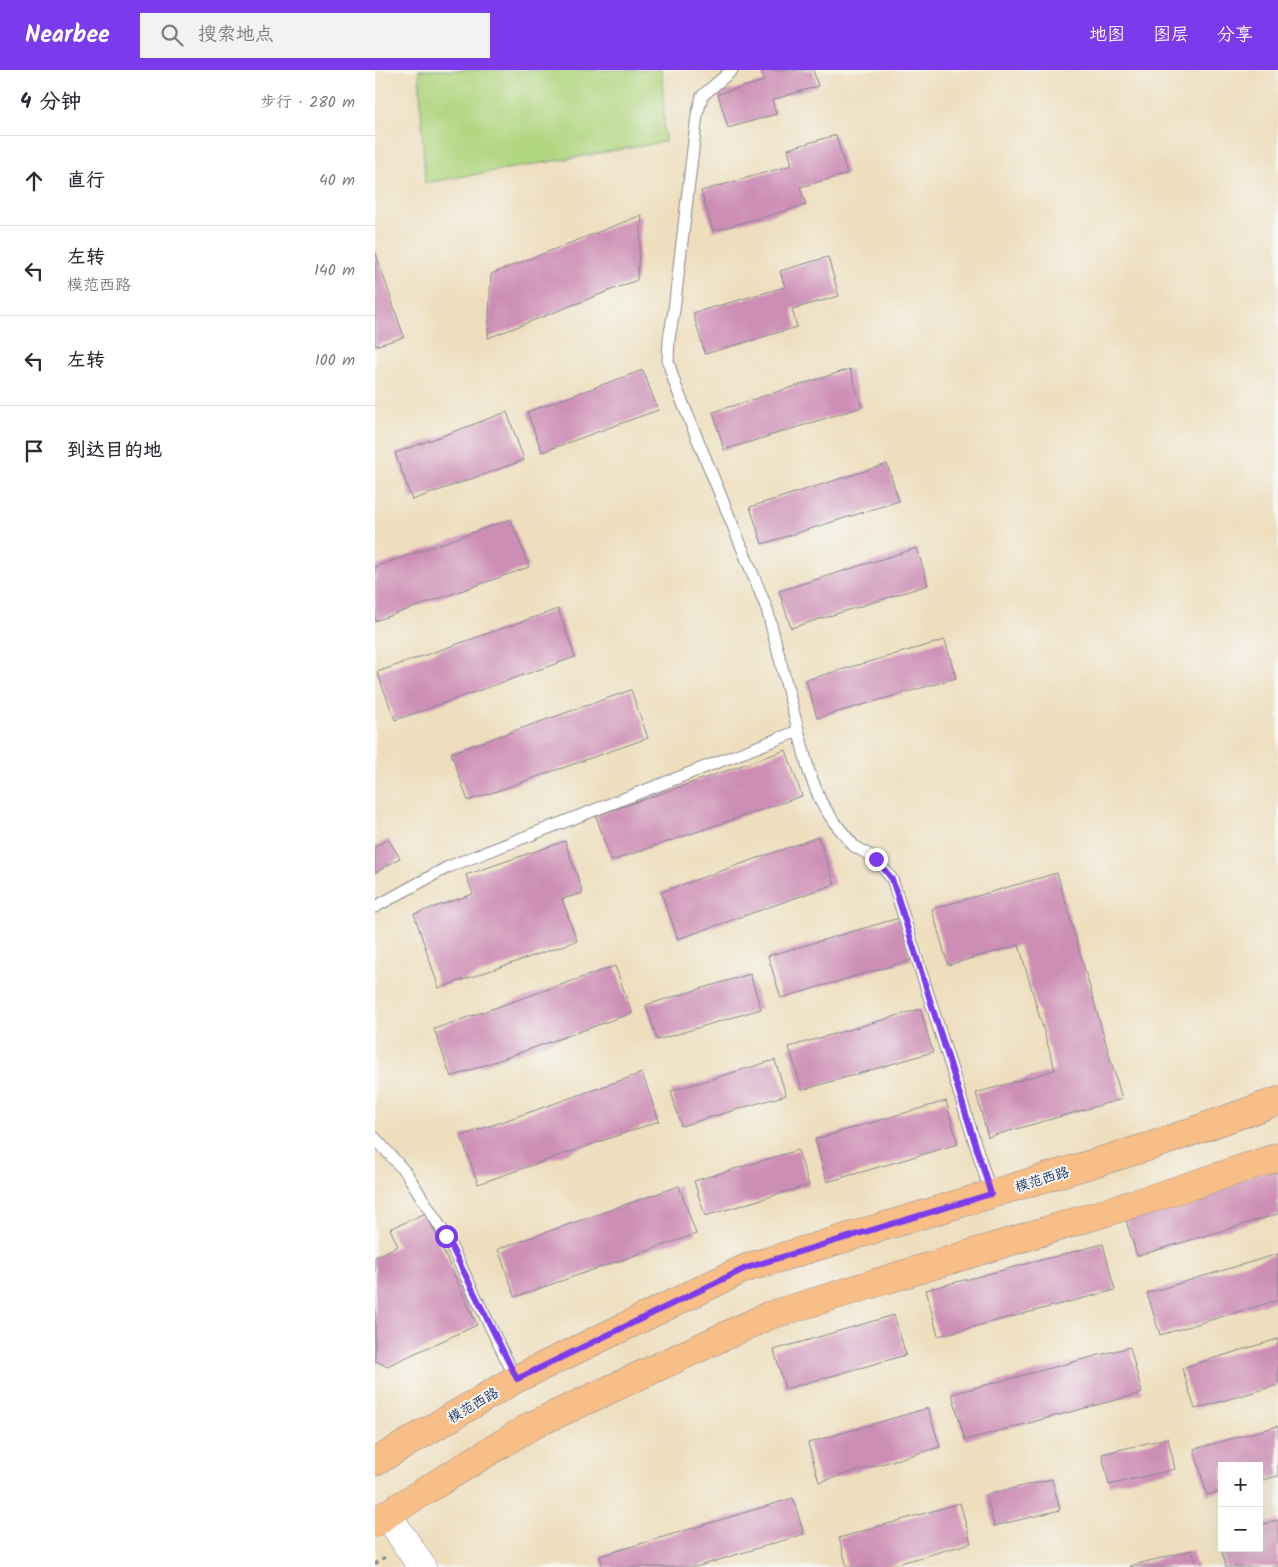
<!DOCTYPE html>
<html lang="zh">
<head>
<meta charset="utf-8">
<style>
	body { margin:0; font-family:Kalam,"LXGW WenKai TC",sans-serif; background:#f2f2f3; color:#2b2b33 }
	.controls { position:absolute; right:15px; bottom:15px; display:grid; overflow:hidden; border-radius:0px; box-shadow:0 5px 20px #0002 }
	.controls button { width:45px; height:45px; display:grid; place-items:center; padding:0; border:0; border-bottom:1px solid #e1e1e2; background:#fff; color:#2b2b33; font:25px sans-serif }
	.stop { position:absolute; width:15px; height:15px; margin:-11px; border:4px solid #7c3aed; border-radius:50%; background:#fff }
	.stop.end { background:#7c3aed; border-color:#fff; box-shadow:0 1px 5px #0008 }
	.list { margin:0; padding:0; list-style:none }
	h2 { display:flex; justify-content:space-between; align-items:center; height:65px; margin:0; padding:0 20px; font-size:21px }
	h2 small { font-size:16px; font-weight:400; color:#7c7c81 }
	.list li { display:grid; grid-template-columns:32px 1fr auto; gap:15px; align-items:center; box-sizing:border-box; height:90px; padding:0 20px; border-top:1px solid #e1e1e2 }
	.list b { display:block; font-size:19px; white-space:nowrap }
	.list p { margin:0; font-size:16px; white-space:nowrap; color:#7c7c81 }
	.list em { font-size:16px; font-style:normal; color:#7c7c81 }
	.icon { flex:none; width:28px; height:28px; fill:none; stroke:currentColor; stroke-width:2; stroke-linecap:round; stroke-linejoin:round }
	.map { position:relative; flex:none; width:903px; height:1497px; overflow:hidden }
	header { display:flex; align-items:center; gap:30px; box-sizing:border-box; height:70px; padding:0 25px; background:#7c3aed; color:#fff }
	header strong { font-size:24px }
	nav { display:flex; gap:28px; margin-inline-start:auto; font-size:18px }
	.search { width:350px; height:45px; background:#f2f2f3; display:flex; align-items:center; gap:12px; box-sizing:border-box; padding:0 18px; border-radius:0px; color:#7c7c81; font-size:19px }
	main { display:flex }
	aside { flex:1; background:#fff }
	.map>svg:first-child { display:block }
</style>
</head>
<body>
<header>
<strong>Nearbee</strong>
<div class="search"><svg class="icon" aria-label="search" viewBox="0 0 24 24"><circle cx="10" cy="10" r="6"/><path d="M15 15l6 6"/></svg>搜索地点</div>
<nav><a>地图</a><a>图层</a><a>分享</a></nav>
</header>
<main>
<aside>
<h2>4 分钟<small>步行 · 280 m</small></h2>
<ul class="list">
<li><svg class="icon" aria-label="ahead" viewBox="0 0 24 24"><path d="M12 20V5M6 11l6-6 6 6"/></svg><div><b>直行</b></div><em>40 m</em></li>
<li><svg class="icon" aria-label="left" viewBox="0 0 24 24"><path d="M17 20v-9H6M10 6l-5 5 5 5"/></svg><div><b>左转</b><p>模范西路</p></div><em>140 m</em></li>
<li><svg class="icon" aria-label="left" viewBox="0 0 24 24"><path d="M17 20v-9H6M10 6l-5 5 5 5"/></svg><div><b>左转</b></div><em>100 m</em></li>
<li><svg class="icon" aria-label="arrive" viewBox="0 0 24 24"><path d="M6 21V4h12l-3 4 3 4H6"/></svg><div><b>到达目的地</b></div></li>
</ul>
</aside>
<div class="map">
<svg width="903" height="1497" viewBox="0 0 903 1497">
	<rect width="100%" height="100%" fill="#f6f6f2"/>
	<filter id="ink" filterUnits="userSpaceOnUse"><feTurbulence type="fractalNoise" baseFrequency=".02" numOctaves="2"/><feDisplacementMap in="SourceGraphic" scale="10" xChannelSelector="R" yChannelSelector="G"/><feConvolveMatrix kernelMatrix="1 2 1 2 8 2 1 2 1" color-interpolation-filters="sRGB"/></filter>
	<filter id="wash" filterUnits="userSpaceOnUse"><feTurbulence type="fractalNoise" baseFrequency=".0096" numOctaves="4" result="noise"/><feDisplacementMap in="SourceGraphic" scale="20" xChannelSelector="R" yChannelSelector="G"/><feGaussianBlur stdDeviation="1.12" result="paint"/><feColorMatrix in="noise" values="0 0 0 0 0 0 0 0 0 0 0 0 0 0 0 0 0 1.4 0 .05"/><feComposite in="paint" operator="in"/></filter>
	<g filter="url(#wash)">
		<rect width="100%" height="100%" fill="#eedebd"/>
		<path fill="#b1d680" stroke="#66826f" d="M 44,0 L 287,0 L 290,72 L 50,113 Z"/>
		<g id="blocks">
			<path fill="#cd8eb5" d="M 386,0 L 438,0 L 443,16 L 397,30 L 401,44 L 353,58 L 343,24 L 389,11 Z
				M 461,65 L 472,104 L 425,117 L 431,135 L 338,161 L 326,121 L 417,95 L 413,79 Z
				M 267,145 L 262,210 L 113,268 L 116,204 Z
				M 0,181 L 29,267 L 0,276 Z
				M 453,187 L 464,226 L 417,239 L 422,257 L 330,284 L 318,243 L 410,217 L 405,201 Z
				M 475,299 L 487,337 L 349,380 L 338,342 Z
				M 268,300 L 283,340 L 167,382 L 152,342 Z
				M 132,342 L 149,390 L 37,430 L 20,383 Z
				M 512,394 L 524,431 L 387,474 L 375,437 Z
				M 136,449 L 154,497 L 0,551 L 0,497 Z
				M 542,478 L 553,515 L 416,558 L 404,521 Z
				M 183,539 L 200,587 L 20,650 L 2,602 Z
				M 570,570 L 581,608 L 442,648 L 431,610 Z
				M 256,620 L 273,668 L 93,731 L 76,683 Z
				M 411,680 L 427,726 L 236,791 L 221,746 Z
				M 443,767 L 460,814 L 303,869 L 286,822 Z
				M 13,769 L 25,788 L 0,803 L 0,777 Z
				M 190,771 L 208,823 L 187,829 L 202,871 L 64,918 L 39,844 L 98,824 L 91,805 Z
				M 682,803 L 747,1029 L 613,1067 L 601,1023 L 680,1000 L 644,875 L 573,895 L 557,839 Z
				M 524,848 L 536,890 L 406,928 L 393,886 Z
				M 240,896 L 257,943 L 76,1007 L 59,959 Z
				M 375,904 L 386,939 L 282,970 L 271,935 Z
				M 545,939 L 558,982 L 427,1020 L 414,977 Z
				M 400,990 L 411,1025 L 306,1056 L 296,1021 Z
				M 267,1003 L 284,1051 L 103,1114 L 86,1066 Z
				M 571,1031 L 583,1074 L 452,1112 L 440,1069 Z
				M 423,1080 L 434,1115 L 330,1146 L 319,1111 Z
				M 903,1098 L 903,1144 L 762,1186 L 749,1144 Z
				M 304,1116 L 321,1164 L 140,1227 L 123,1179 Z
				M 51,1143 L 102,1255 L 12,1296 L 0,1291 L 0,1187 L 23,1176 L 15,1159 Z
				M 728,1174 L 740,1220 L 563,1266 L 551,1220 Z
				M 903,1184 L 903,1230 L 785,1265 L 772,1223 Z
				M 519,1245 L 531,1285 L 410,1319 L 399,1280 Z
				M 903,1269 L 903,1315 L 820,1339 L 807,1298 Z
				M 755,1277 L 767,1323 L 590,1370 L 577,1324 Z
				M 553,1338 L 565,1377 L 444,1412 L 433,1373 Z
				M 903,1356 L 903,1406 L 884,1411 L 884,1396 L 847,1396 L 847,1421 L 832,1425 L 819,1379 Z
				M 793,1368 L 800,1399 L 734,1415 L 727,1384 Z
				M 677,1409 L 685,1440 L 619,1456 L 611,1425 Z
				M 418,1428 L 429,1464 L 321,1497 L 228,1497 L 225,1486 Z
				M 585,1433 L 596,1473 L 511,1497 L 472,1497 L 464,1468 Z
				M 903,1450 L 903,1497 L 851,1497 L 846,1478 L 884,1478 L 884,1455 Z
				M 817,1480 L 822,1497 L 755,1497 L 755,1496 Z"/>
		</g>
	</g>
	<g filter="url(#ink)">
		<use href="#blocks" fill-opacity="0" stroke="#84868e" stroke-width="1"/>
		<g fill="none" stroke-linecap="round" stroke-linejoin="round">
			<defs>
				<path id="service" d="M 357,0 L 327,26 L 322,45 L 299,240 L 294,269 L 293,291 L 300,314 L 392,539 L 434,702 L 446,732 L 459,752 L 479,776 L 501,789 L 517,809 L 616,1124
					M 0,837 L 73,797 L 423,661
					M 0,1068 L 32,1104 L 71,1166 L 141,1309"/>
				<path id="tertiary" d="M 12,1444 L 47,1497"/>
				<path id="primary" d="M 0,1392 L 141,1309 L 371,1198 L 779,1075 L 903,1031
					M 0,1453 L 12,1444 L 156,1356 L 393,1246 L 784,1126 L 903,1087"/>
			</defs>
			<use href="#service" stroke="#84868e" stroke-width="13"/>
			<use href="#tertiary" stroke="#84868e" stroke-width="29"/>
			<use href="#primary" stroke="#84868e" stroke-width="29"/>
			<path stroke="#84868e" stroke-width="3" stroke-dasharray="4 4" stroke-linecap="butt" d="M 0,1494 L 10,1487"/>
			<use href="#service" stroke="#fff" stroke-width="11"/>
			<use href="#tertiary" stroke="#fff" stroke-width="28"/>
			<use href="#primary" stroke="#f7be88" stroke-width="28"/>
		</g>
	</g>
	<g fill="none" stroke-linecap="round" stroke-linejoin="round" filter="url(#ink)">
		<path stroke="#7c3aed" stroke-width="6" d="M 71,1166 L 142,1309 L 371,1198 L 616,1124 L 517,809 L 501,789"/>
	</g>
	<g text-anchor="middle" stroke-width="4" stroke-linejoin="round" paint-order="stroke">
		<g font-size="14" fill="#1b2f5e" stroke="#f6f6f2">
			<text transform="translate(667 1109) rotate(-17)" y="5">模范西路</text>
			<text transform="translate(98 1335) rotate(-30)" y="5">模范西路</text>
		</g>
	</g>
</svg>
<div class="controls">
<button>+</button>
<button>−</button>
</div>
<div class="stop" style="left:71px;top:1166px"></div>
<div class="stop end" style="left:501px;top:789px"></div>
</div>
</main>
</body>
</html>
